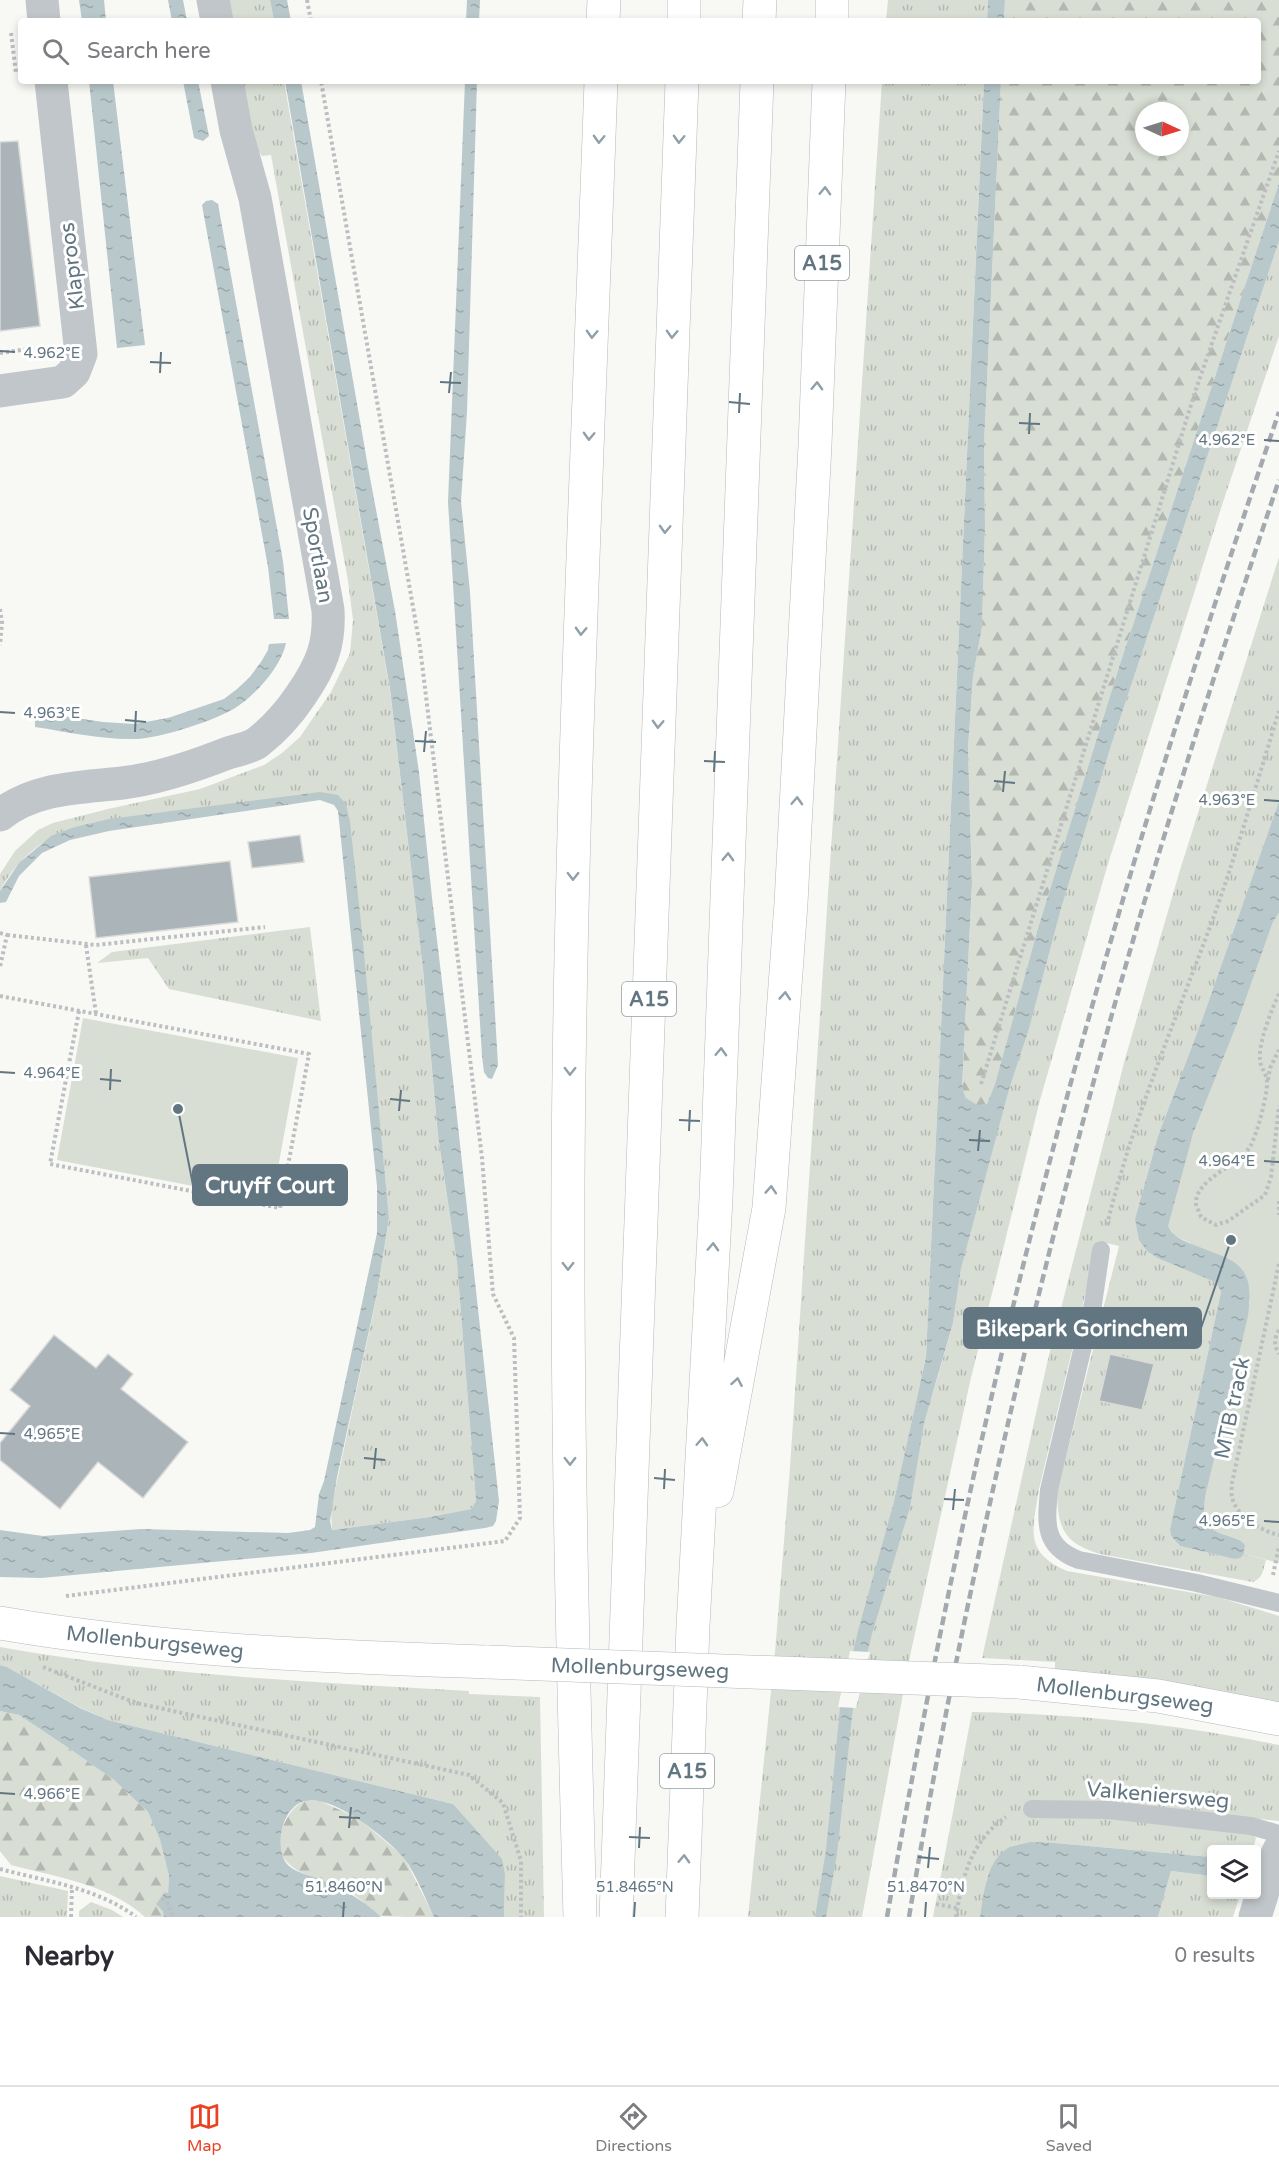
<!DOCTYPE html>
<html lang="en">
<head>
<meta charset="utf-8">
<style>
	body { margin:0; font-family:"Varela Round",sans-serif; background:#f2f2f3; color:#2b2b33 }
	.controls { position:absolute; right:18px; bottom:18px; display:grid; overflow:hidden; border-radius:6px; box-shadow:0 3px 9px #0003 }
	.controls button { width:54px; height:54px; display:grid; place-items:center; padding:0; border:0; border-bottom:2px solid #e1e1e2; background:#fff; color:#2b2b33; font:30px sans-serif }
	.compass { position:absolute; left:1135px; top:102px; width:54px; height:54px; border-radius:50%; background:#fff; box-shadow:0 3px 9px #0003; rotate:94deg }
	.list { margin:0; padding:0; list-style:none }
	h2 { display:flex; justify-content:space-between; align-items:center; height:78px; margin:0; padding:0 24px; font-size:26px }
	h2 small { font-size:20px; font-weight:400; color:#7c7c81 }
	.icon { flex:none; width:33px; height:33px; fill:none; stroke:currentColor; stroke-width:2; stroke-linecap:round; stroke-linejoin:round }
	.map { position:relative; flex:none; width:1279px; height:1917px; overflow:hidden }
	.search { position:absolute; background:#fff; box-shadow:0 3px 9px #0003; left:18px; right:18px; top:18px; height:66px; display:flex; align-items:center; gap:15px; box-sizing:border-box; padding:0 21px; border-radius:6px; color:#7c7c81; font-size:22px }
	.sheet { height:168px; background:#fff }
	nav { display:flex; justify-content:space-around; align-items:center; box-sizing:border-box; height:84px; border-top:2px solid #e1e1e2; background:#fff; font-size:16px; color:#7c7c81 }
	nav a { display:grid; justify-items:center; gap:3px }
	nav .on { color:#eb4123 }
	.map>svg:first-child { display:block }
</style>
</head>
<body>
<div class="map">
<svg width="1279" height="1917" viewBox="0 0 1279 1917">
	<defs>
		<pattern id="grass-tufts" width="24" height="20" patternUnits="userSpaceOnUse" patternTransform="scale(1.5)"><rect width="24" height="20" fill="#d8ded4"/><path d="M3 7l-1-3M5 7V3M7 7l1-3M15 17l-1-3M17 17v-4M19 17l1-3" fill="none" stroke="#b3b9b1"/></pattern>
		<pattern id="forest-firs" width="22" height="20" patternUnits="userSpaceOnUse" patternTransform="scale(1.5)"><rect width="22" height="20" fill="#d8ded4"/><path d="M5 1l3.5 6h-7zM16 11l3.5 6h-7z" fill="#b3b9b1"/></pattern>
		<pattern id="water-ripples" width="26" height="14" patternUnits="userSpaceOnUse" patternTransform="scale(1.5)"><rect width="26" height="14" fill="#b9c8cb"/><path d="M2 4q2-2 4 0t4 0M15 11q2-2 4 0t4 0" fill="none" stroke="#9aa7aa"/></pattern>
	</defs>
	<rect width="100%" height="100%" fill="#f8f8f5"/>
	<path fill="url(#grass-tufts)" d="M 221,0 L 270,0 L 274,21 L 225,21 Z
		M 888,0 L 988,0 L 987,21 L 886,21 Z
		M 235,81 L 284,81 L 390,690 L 423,969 L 438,1137 L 457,1263 L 476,1501 L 471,1509 L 430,1517 L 332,1530 L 331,1509 L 377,1295 L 389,1219 L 379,1115 L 337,795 L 71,828 C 40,840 15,862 0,891 L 0,874 L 15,851 L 38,830 L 53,823 L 108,809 L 200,789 L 264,765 L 282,753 L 300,737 L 331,692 L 350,653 L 353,620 L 348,581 L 271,155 L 262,156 L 244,129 Z
		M 882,81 L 984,81 L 926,1357 L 893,1505 L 859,1631 L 938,1376 L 953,1323 L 961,1269 L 1009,1090 L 1029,1029 L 1061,909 L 1111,746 L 1279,241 L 1279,336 L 1223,502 L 1107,867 L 1040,1100 L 970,1382 L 910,1656 L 862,1917 L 748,1917 L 775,1652 L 790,1467 Z
		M 1279,557 L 1279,801 L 1203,1017 L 1158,1136 L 1135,1219 L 1194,1272 L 1217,1283 L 1221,1292 L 1170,1529 L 1171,1536 L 1180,1546 L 1234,1559 L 1240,1557 L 1244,1554 L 1266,1560 C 1263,1570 1263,1578 1253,1582 L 1100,1554 C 1064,1543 1058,1529 1057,1493 L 1119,1246 L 1098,1241 L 1039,1489 C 1033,1529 1023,1552 1067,1571 L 1217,1597 L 1279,1616 L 1279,1703 L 1055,1670 L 1055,1662 L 982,1658 L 1048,1359 L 1125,1059 L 1180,870 Z
		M 310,927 L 321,1021 L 169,989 L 148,958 L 97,963 L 112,952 Z
		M 0,1647 C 155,1675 312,1682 469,1691 L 469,1694 L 540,1697 L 544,1917 L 504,1917 L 505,1875 L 453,1804 L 108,1720 L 79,1707 L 7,1667 L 0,1665 Z
		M 972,1712 C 1076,1714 1177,1724 1279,1745 L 1279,1821 L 1109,1804 L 1034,1800 L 1032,1813 L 1139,1819 L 1250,1833 L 1256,1838 L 1253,1849 L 1212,1850 L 1211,1857 L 1055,1843 L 987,1878 L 980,1917 L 933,1917 Z
		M 1171,1871 L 1211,1876 L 1212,1894 L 1240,1895 L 1233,1917 L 1158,1917 Z
		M 0,1876 L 68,1891 L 67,1917 L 0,1917 Z
		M 91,1902 L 112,1910 L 123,1917 L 79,1917 L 79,1911 Z"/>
	<path fill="url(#forest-firs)" fill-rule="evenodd" d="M 1005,0 L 1279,0 L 1279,183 L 1119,667 L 1038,928 L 995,1084 L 987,1104 L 977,1106 L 966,1098 L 962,1088 L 972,883 L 968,748 L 973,677 L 982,627 L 985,527 L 984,444 L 1001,81 L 1258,81 L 1258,21 L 1004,21 ZM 1144,111 L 1180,111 L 1180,147 L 1144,147 Z
		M 0,1711 L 19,1715 L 67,1747 L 114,1780 L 148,1812 L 160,1840 L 169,1876 L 168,1893 L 165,1892 L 164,1917 L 145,1917 C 109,1884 56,1877 11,1865 L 0,1851 Z
		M 307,1800 L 320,1801 L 358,1818 L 404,1857 L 434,1917 C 425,1917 386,1917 380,1916 C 369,1909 362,1899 351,1893 C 323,1880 263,1870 283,1826 C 289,1814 294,1805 307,1800 Z"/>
	<path fill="#d8ded4" d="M 1279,913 L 1279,1563 L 1244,1554 L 1245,1545 C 1232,1539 1205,1533 1203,1516 C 1203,1509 1205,1500 1206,1493 L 1250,1301 L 1190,1243 L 1175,1236 L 1167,1226 L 1193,1134 L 1237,1024 L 1273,922 Z
		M 83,1018 L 298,1058 L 272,1201 L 57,1160 Z"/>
	<path fill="url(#water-ripples)" d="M 79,0 L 104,0 L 106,21 L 82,21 Z
		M 168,0 L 183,0 L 187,21 L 172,21 Z
		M 270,0 L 287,0 L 291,21 L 274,21 Z
		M 467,0 L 480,0 L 479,21 L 466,21 Z
		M 988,0 L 1005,0 L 1004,21 L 987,21 Z
		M 89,81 L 113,81 L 145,345 L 117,348 Z
		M 183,81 L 198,81 L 209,136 L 203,141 L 194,138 Z
		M 285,81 L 301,81 L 368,467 L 395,611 L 419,772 L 432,898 L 445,1007 L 499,1501 L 496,1521 L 493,1526 L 485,1528 L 311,1553 L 41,1578 L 0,1577 L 0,1530 L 43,1536 L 141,1529 L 288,1533 L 310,1530 L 315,1527 L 319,1494 L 324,1481 L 377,1233 L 377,1186 L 338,811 L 334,805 L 320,800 L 109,831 L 70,840 L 42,853 L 19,876 L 6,902 L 0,903 L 0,891 L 19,863 L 51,836 L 71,828 L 109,819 L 320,792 L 338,795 L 346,804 L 350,822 L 362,932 L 389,1218 L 377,1294 L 337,1477 L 330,1521 L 332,1530 L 430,1517 L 471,1509 L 476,1501 L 457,1263 L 438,1136 L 423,969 L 390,689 Z
		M 465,81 L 477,81 L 467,412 L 461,501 L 470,592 L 498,1065 L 492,1079 L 488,1078 L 484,1072 L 482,1056 L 448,502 Z
		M 984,81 L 1001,81 L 984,444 L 985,527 L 982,627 L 973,677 L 968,748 L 972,883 L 962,1088 L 966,1098 L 977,1105 L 987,1104 L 995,1084 L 1038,928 L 1119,667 L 1279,183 L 1279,241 L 1111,746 L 1061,909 L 1029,1029 L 1009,1090 L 961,1269 L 953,1323 L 924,1423 L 910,1507 L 872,1634 L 853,1708 L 837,1854 L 826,1917 L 815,1917 L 826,1850 L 840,1708 L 858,1631 L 893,1505 L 926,1357 Z
		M 212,200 L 218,204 L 283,561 L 289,619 L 274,619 L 268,567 L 202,205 L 206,201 Z
		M 286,643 C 281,668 251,701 228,712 C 206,723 160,738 136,739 C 103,740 68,732 35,727 L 35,712 L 103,722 L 134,724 L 168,718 L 224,699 L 237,689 L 249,678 L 261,662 L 268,650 L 269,644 Z
		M 1279,801 L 1279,913 L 1273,922 L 1237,1024 L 1193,1134 L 1168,1226 C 1172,1235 1180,1239 1189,1243 C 1232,1261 1256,1259 1248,1316 L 1206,1493 C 1202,1518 1201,1528 1228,1536 C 1235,1539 1240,1539 1245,1545 L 1244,1554 L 1240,1558 L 1234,1559 L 1180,1546 L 1171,1536 L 1170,1529 L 1221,1292 L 1217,1283 L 1158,1258 L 1147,1251 L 1139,1240 L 1135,1219 L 1158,1136 L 1203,1017 Z
		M 0,1665 L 7,1667 L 80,1708 L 108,1720 L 453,1804 L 502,1859 L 505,1875 L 504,1917 L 434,1917 C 426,1900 414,1869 402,1856 C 385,1837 333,1794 305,1801 C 282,1806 272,1850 289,1866 C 296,1872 310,1876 319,1879 C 344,1890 361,1898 381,1917 L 164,1917 L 163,1911 L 156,1904 L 165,1892 L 168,1893 L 169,1876 L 160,1840 L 148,1812 L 114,1780 L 67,1747 L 19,1715 L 0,1711 Z
		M 1030,1842 L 1055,1843 L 1211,1857 L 1211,1876 L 1171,1871 L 1158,1917 L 980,1917 C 984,1894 986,1859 1010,1847 C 1016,1845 1024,1844 1030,1842 Z"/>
	<path fill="#f8f8f5" d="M 850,1651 L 870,1652 L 856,1708 L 838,1707 Z"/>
	<path fill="#aab4b9" stroke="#dadad8" stroke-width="1.5" d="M 18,141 L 40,326 L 0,331 L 0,142 Z
		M 300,835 L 304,862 L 252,868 L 248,842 Z
		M 230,861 L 238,922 L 96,938 L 89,877 Z
		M 54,1335 L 96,1368 L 108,1354 L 133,1374 L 121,1389 L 188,1442 L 143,1498 L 98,1462 L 60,1509 L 0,1460 L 0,1443 L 30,1406 L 10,1390 Z
		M 1110,1354 L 1154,1364 L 1142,1410 L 1099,1401 Z"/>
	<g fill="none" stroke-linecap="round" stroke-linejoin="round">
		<defs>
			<path id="secondary" d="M 0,1623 C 163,1651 323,1656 488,1662
				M 1019,1682 L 1158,1696 L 1279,1719"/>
			<path id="highway" d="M 603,21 L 604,0
				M 684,21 L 684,0
				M 759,21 L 760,0
				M 832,21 L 832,0
				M 717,1491 L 769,1208 L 791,903 L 815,445 L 829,81
				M 580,1917 C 573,1671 567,1425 568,1179 C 570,813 588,447 601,81
				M 616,1917 L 682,81
				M 682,1917 L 693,1626 L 716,1198 L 757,81"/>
		</defs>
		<use href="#secondary" stroke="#b3babf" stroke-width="34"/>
		<use href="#highway" stroke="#b4b9bc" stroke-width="34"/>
		<path stroke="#bbbfc1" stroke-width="4" stroke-dasharray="3 3" stroke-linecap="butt" d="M 307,0 L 311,21
			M 11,33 L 16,73
			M 0,353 L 35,348
			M 0,609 L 2,623 L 0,645
			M 0,933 L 7,935 L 0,967
			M 7,935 L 96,945 L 265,927
			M 86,945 L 96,1014
			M 1279,994 C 1272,1008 1258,1044 1260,1060 C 1260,1067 1267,1074 1267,1082 C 1268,1093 1257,1134 1251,1145 C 1240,1166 1195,1178 1196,1204 C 1197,1208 1200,1214 1201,1217 L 1216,1225 L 1228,1221 L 1265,1195 L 1271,1177 L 1279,1106
			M 0,996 L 309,1054 L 280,1208 L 50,1164 L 79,1011
			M 1268,1080 L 1270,1068 L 1279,1050
			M 981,1084 L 1195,392 L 1279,151
			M 1279,1201 L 1279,1215
			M 1107,1225 C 1131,1125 1172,1029 1208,932 C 1235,860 1256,785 1279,711
			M 1279,1264 L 1232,1483 C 1232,1487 1231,1493 1232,1497 C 1236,1516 1261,1531 1279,1535
			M 1279,1330 C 1274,1338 1274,1346 1279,1354
			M 1273,1575 L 1279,1546
			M 66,1596 L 505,1541 L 520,1518 L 514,1338 L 493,1294 L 482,1158 L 420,647 L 321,81
			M 43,1667 L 136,1703 L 469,1775 L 503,1803 L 521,1861 L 521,1917
			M 0,1869 C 45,1881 98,1888 136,1917
			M 162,1898 L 169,1905 L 173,1917
			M 936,1904 L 957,1908
			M 71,1917 L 72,1888
			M 956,1917 C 962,1877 971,1841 1006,1817"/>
		<path stroke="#c1c6ca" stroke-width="18" d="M 1101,1250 L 1093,1304 L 1049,1490 C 1046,1523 1043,1547 1079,1560 L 1197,1583 L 1279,1603
			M 1032,1809 L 1109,1810 L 1251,1826 L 1279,1834"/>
		<path stroke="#c1c6ca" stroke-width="33" d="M 42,0 L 44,21
			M 213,0 L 217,21
			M 0,391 L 63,382 L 74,372 L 81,354 L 51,81
			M 0,815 C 35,787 80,788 122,783 C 158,779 195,766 228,753 C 238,750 250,748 258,742 C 276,728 289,713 301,695 C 321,666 330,645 328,610 L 255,198 L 236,130 L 227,81
			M 1255,1917 L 1270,1869 L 1279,1850"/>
		<use href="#secondary" stroke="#fff" stroke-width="33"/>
		<use href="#highway" stroke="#fff" stroke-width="33"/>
		<path stroke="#a2aab0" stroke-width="4.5" stroke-dasharray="9 4.5" stroke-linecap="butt" d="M 887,1917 C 925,1701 968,1487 1021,1274 C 1093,983 1182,696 1279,412
			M 909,1917 C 960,1613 1030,1312 1112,1014 C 1162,835 1220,657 1279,480"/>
		<defs>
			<path id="secondary-bridge" d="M 488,1662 L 1019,1682"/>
		</defs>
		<use href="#secondary-bridge" stroke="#b3babf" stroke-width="34" stroke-linecap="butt"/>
		<use href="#secondary-bridge" stroke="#fff" stroke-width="33"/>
	</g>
	<defs><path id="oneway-chevron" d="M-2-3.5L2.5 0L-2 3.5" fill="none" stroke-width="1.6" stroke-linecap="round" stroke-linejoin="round" transform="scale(1.5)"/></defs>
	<g stroke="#919fa8">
		<use href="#oneway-chevron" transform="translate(599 139) rotate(92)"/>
		<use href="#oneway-chevron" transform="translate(679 139) rotate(92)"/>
		<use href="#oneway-chevron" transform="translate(825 191) rotate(-88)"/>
		<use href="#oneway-chevron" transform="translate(592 334) rotate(92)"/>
		<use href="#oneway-chevron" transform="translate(672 334) rotate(92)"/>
		<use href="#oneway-chevron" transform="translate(817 386) rotate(-88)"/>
		<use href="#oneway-chevron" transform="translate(589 436) rotate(92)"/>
		<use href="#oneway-chevron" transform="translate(665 529) rotate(92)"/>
		<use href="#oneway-chevron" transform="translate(581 631) rotate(92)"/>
		<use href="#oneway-chevron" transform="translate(658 724) rotate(92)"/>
		<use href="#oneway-chevron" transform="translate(797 801) rotate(-87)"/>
		<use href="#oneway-chevron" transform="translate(728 857) rotate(-88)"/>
		<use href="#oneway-chevron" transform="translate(573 876) rotate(91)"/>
		<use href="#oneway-chevron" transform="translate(785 996) rotate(-86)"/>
		<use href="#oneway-chevron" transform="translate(721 1052) rotate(-88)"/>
		<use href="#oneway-chevron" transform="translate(570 1071) rotate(91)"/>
		<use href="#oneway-chevron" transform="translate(771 1190) rotate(-86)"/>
		<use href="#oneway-chevron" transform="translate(713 1247) rotate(-87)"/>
		<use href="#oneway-chevron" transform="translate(568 1266) rotate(90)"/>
		<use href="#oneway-chevron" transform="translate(737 1382) rotate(-80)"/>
		<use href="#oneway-chevron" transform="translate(702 1442) rotate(-87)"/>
		<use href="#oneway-chevron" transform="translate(570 1461) rotate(90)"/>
		<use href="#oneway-chevron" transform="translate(684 1859) rotate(-88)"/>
	</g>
	<path fill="none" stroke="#627682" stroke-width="2" d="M 0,351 L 15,352M 150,362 L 171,363M 160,373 L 161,352M 440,382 L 461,383M 449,393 L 451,372M 729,402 L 750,404M 739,413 L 740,393M 1019,423 L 1040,424M 1029,434 L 1030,413M 1264,440 L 1279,441M 0,712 L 15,713M 125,720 L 146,722M 135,732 L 136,711M 415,741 L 436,742M 424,752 L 426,731M 704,761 L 725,762M 714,772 L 715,751M 994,781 L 1015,783M 1003,792 L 1005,771M 1264,800 L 1279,801M 0,1072 L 15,1073M 100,1079 L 121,1081M 110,1090 L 111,1069M 390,1099 L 410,1101M 399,1111 L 401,1090M 679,1120 L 700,1121M 689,1131 L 690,1110M 969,1140 L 990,1141M 978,1151 L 980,1130M 1264,1161 L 1279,1162M 0,1433 L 15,1434M 364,1458 L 385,1460M 374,1469 L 376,1448M 654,1478 L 675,1480M 664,1489 L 665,1469M 944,1499 L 964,1500M 953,1510 L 955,1489M 1264,1521 L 1279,1522M 0,1793 L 15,1794M 339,1817 L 360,1818M 349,1828 L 351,1807M 629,1837 L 650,1838M 639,1848 L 640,1827M 918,1857 L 939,1859M 928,1868 L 930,1847M 343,1917 L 344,1902M 634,1917 L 635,1902M 925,1917 L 926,1902"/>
	<g text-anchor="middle" stroke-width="6" stroke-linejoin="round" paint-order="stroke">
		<g fill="#fff" stroke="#919fa8" stroke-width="1.5">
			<rect x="795" y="246" width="54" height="34" rx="4.5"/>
			<rect x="622" y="982" width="54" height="34" rx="4.5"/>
			<rect x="660" y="1754" width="54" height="34" rx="4.5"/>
		</g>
		<g font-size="20" font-weight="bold" fill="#627682">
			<text x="822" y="270">A15</text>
			<text x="649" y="1006">A15</text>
			<text x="687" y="1778">A15</text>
		</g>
		<g font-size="21" fill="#627682" stroke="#fff">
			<text transform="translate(72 266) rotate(-97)" y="7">Klaproos</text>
			<text transform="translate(318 555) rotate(80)" y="7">Sportlaan</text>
			<text transform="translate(1232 1408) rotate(-78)" y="7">MTB track</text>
			<text transform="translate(155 1642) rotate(6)" y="7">Mollenburgseweg</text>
			<text transform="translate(640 1668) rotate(2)" y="7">Mollenburgseweg</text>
			<text transform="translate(1125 1695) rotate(7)" y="7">Mollenburgseweg</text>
			<text transform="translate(1158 1795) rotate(5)" y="7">Valkeniersweg</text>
		</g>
	</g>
	<g font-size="15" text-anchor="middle" fill="#627682" stroke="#fff" stroke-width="6" stroke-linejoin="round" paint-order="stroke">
		<text x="52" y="358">4.962°E</text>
		<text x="1227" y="445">4.962°E</text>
		<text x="52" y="718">4.963°E</text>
		<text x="1227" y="805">4.963°E</text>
		<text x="52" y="1078">4.964°E</text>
		<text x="1227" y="1166">4.964°E</text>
		<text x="52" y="1439">4.965°E</text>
		<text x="1227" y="1526">4.965°E</text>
		<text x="52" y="1799">4.966°E</text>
		<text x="344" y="1892">51.8460°N</text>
		<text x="635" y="1892">51.8465°N</text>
		<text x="926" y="1892">51.8470°N</text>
	</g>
	<path fill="none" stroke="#627682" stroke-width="2" d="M178 1109L193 1185M1231 1240L1201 1328"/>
	<g fill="#627682" stroke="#fff" stroke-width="2">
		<circle cx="178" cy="1109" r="6"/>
		<circle cx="1231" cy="1240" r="6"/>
	</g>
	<g fill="#627682" stroke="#627682" stroke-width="2">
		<rect x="193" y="1165" width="154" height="40" rx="6"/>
		<rect x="964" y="1308" width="237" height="40" rx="6"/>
	</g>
	<g font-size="22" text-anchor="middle" font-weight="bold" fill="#fff">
		<text x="270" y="1193">Cruyff Court</text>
		<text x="1082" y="1336">Bikepark Gorinchem</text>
	</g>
</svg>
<div class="controls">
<button><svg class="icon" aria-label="layers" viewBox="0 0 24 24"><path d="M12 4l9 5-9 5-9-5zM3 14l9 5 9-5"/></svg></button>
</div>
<svg class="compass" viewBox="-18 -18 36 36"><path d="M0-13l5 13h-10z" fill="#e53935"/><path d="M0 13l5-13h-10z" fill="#7c7c81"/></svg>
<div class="search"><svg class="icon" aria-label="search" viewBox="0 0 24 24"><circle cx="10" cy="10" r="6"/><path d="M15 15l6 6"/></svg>Search here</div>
</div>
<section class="sheet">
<h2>Nearby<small>0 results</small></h2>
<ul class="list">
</ul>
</section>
<nav>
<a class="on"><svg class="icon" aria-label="map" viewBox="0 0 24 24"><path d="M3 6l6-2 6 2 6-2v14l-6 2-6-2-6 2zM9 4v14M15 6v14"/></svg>Map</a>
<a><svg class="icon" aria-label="directions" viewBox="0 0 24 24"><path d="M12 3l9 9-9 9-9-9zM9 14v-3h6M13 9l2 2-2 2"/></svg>Directions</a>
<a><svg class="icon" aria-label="saved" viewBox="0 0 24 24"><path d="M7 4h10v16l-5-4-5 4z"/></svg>Saved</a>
</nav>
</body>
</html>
